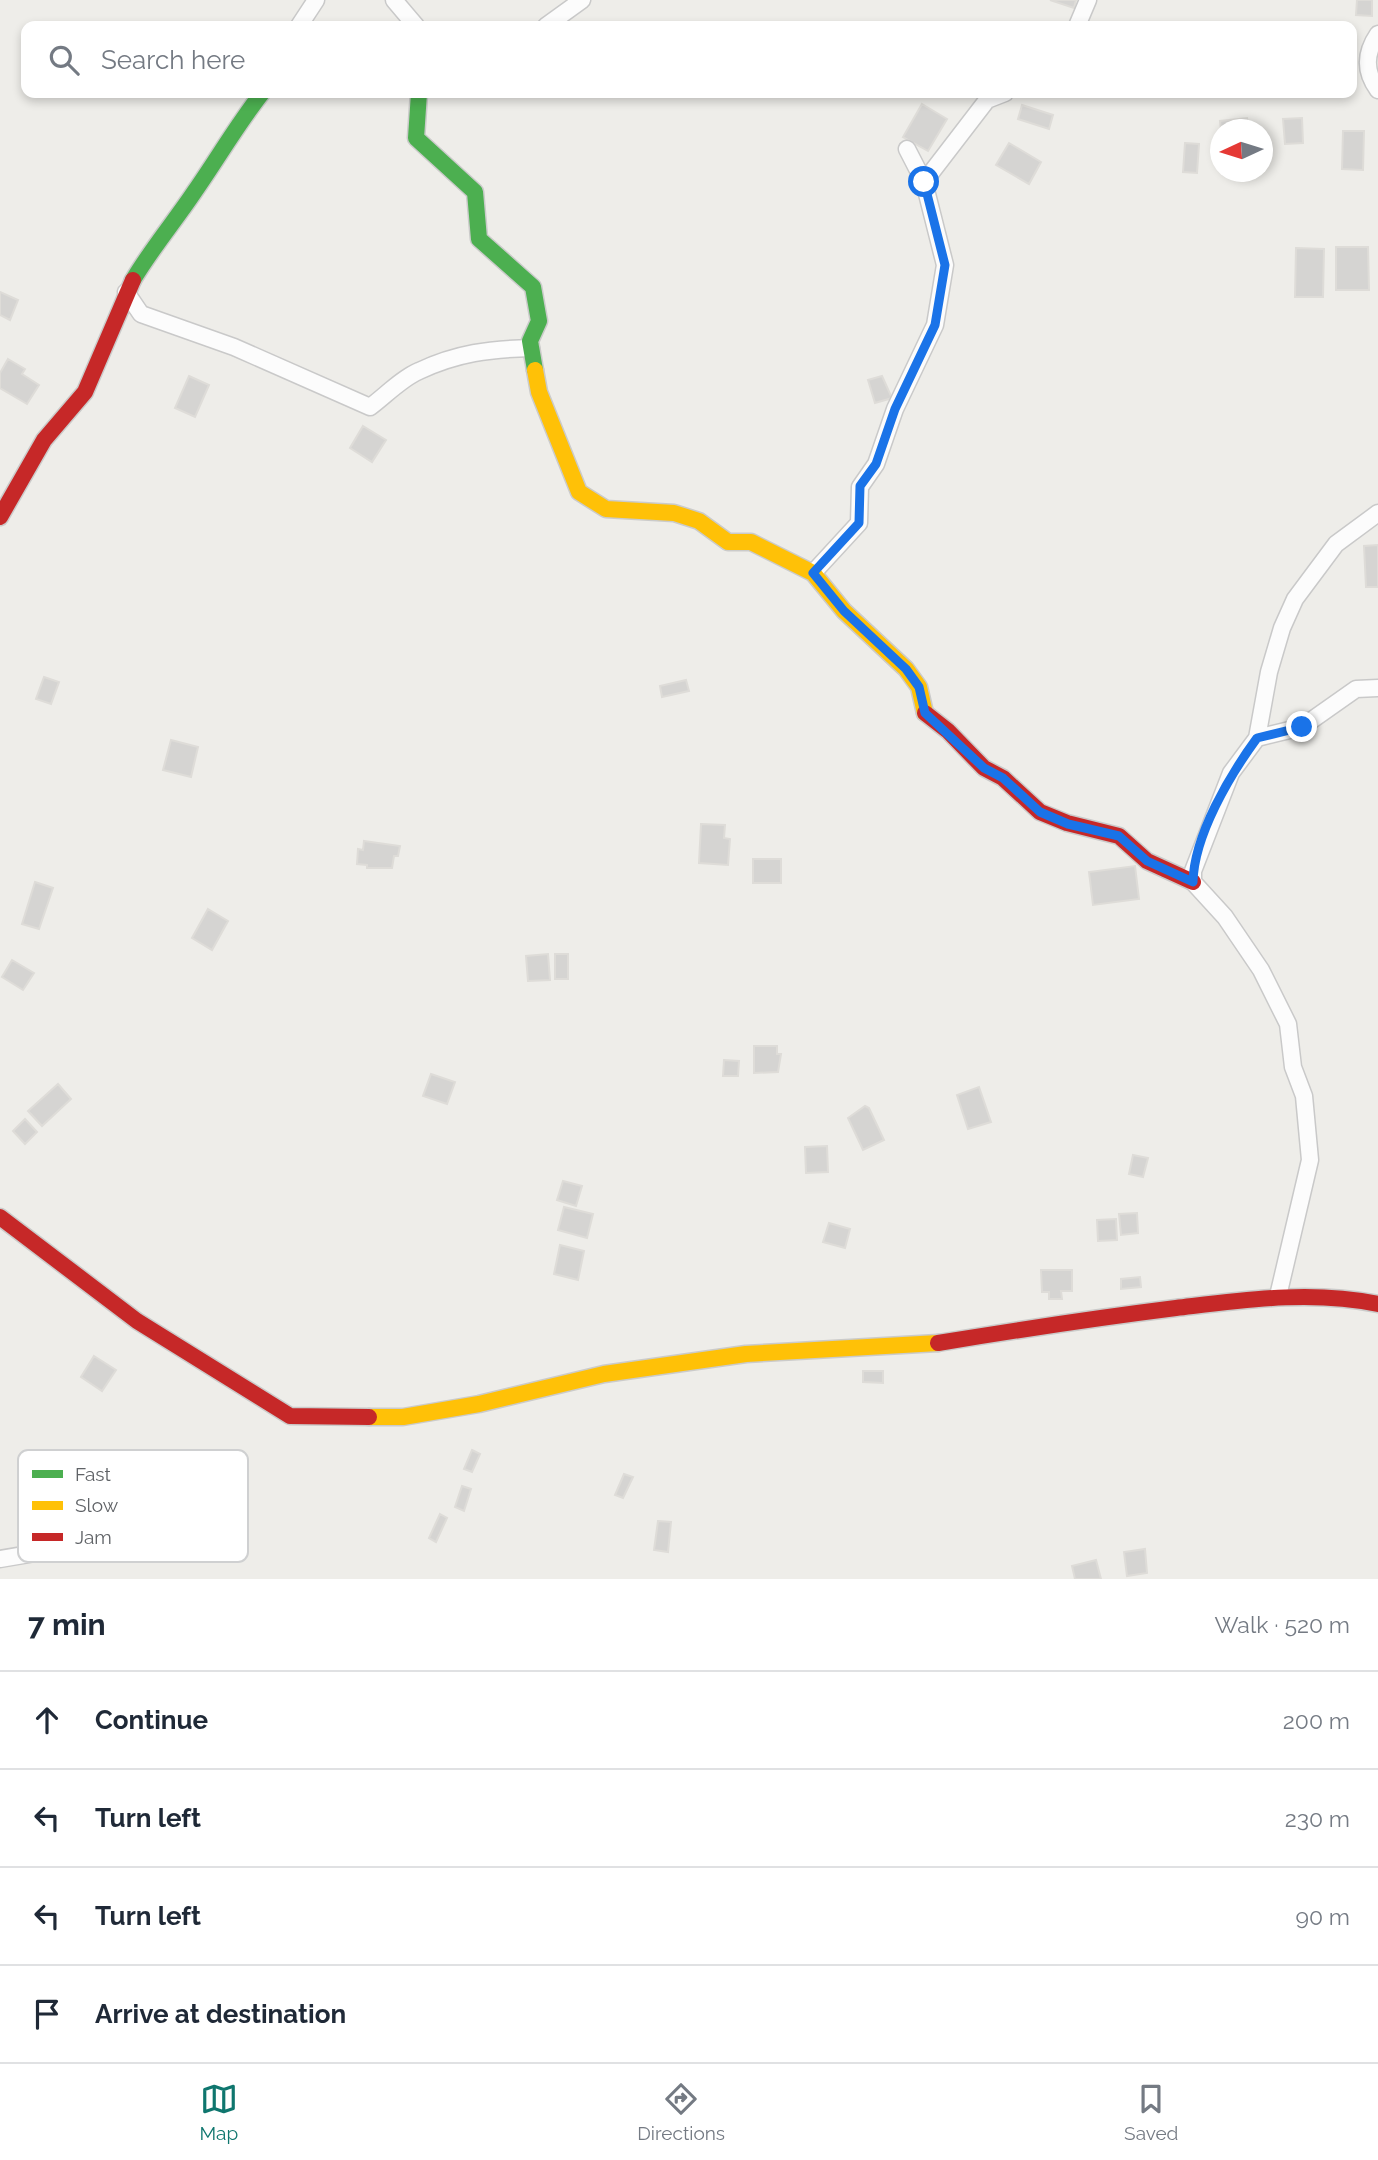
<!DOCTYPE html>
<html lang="en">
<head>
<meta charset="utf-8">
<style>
	body { margin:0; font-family:Raleway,sans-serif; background:#f2f2f3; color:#1f2937 }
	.compass { position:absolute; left:1210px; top:119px; width:63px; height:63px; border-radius:50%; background:#fff; box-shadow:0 4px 10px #0003; rotate:266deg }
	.stop { position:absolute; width:21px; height:21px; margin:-16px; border:5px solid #1a73e8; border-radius:50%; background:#fff }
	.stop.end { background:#1a73e8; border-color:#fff; box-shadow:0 2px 7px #0008 }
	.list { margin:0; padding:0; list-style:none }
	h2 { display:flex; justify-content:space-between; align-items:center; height:91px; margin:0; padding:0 28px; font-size:30px }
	h2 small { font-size:23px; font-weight:400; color:#747a83 }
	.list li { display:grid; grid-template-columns:46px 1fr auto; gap:21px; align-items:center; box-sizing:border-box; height:98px; padding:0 28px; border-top:2px solid #e0e1e3 }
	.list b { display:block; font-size:26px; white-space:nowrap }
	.list em { font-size:23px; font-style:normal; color:#747a83 }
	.icon { flex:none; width:38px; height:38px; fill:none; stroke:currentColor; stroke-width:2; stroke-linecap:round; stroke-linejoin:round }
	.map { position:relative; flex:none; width:1378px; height:1579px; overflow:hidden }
	.search { position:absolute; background:#fff; box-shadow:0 4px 10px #0003; left:21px; right:21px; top:21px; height:77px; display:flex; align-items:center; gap:18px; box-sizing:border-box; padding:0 24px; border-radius:14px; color:#747a83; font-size:26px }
	.sheet { height:483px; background:#fff }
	nav { display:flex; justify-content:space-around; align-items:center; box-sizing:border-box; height:98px; border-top:2px solid #e0e1e3; background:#fff; font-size:19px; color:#747a83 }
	nav a { display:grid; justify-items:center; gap:4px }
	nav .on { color:#0f766e }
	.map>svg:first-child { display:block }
</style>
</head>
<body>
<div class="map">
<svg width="1378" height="1579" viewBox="0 0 1378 1579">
	<rect width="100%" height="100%" fill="#eeede9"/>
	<path fill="#d5d4d2" stroke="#dedcd8" stroke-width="2" d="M 1050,0 L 1076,0 L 1074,8 Z
		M 1357,0 L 1372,0 L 1372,16 L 1356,15 Z
		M 922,104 L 947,119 L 928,151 L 903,137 Z
		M 1022,105 L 1053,115 L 1049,129 L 1018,119 Z
		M 1247,118 L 1248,130 L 1221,130 L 1220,121 Z
		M 1302,118 L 1303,143 L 1285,144 L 1283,119 Z
		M 1343,131 L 1364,131 L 1363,170 L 1342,169 Z
		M 1009,143 L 1041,162 L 1029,184 L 996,165 Z
		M 1185,143 L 1199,144 L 1197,173 L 1183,172 Z
		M 1336,247 L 1368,247 L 1369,290 L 1336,290 Z
		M 1296,248 L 1324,249 L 1323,297 L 1295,297 Z
		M 0,292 L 18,300 L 10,320 L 0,315 Z
		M 8,359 L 25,369 L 22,374 L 39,385 L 27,404 L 0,388 L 0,373 Z
		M 189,376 L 209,385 L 195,417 L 175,408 Z
		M 882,376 L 892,398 L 875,403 L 868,380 Z
		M 363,426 L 386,440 L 372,462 L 350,448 Z
		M 1378,545 L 1378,587 L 1366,587 L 1364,546 Z
		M 44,677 L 59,682 L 51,704 L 36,699 Z
		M 686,680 L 689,691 L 662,697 L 660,686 Z
		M 171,740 L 198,747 L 191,777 L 163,770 Z
		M 701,824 L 725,825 L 724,838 L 730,839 L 728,865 L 699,863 Z
		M 364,841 L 400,846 L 398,856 L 394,856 L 392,868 L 367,868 L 367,865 L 357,864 L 358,849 L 363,850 Z
		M 753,859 L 781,859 L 781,883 L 753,883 Z
		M 1135,866 L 1139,899 L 1093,905 L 1089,872 Z
		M 35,882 L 53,888 L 39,929 L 22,924 Z
		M 208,909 L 228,921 L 212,950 L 192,938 Z
		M 548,954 L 550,980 L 528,981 L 526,956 Z
		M 555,954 L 568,954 L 568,979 L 555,979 Z
		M 12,960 L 34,973 L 23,990 L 2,977 Z
		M 754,1046 L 777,1046 L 777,1054 L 781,1054 L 778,1072 L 754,1073 Z
		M 724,1060 L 739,1061 L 738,1076 L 723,1076 Z
		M 431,1074 L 455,1082 L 447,1104 L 423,1096 Z
		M 58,1084 L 71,1099 L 42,1126 L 28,1111 Z
		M 979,1087 L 991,1122 L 968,1129 L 957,1095 Z
		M 865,1106 L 869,1108 L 884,1140 L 863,1150 L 848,1118 Z
		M 25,1119 L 37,1132 L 25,1144 L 13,1131 Z
		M 827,1146 L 828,1172 L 806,1173 L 805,1147 Z
		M 1133,1155 L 1148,1158 L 1143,1177 L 1129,1174 Z
		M 563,1181 L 582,1186 L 576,1206 L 557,1200 Z
		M 564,1207 L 593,1214 L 587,1238 L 558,1230 Z
		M 1137,1213 L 1138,1233 L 1121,1235 L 1119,1214 Z
		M 1116,1219 L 1117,1240 L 1098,1241 L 1097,1220 Z
		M 829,1223 L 850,1229 L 845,1248 L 823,1242 Z
		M 560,1245 L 584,1251 L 578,1280 L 554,1274 Z
		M 1041,1270 L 1072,1270 L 1072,1291 L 1061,1291 L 1062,1299 L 1049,1299 L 1049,1292 L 1042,1292 Z
		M 1140,1277 L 1141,1287 L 1121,1289 L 1121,1279 Z
		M 94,1356 L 116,1370 L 102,1391 L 81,1377 Z
		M 863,1371 L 883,1371 L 883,1383 L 863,1382 Z
		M 472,1450 L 480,1454 L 472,1472 L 464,1469 Z
		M 624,1474 L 633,1477 L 623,1498 L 615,1495 Z
		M 462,1486 L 471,1489 L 464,1511 L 455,1507 Z
		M 440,1514 L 447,1518 L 436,1542 L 429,1538 Z
		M 658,1521 L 671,1522 L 668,1552 L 654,1550 Z
		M 1145,1549 L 1147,1573 L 1127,1576 L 1124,1552 Z
		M 1096,1560 L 1101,1579 L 1075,1579 L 1072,1566 Z"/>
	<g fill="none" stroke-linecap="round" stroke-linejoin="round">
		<defs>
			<path id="street" d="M 394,0 L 416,26
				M 299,26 L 316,0
				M 546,26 L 582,0
				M 1077,26 L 1088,0
				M 1378,34 C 1365,53 1364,71 1378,90
				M 924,182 L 987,100 L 1005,93
				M 126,292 L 141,314 L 234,347 L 370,407 C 385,396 402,378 419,371 C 457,353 490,349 531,348
				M 813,573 L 859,523 L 860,487 L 876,464 L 895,409 L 935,325 L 945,265 L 924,182 L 907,149
				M 1257,738 L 1302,727 L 1356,689 L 1378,688
				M 1278,1296 L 1310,1160 L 1304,1096 L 1293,1067 L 1288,1024 L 1261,970 L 1225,917 L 1193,882 L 1193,871 L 1231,773 L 1257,738 L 1269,672 L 1282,628 L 1295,599 L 1336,544 L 1378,513
				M 0,1559 L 112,1540"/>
			<path id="fast" d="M 419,93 L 416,138 L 475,192 L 479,239 L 533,287 L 539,321 L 530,341 L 535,370
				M 133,280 C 152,248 175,221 195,191 C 218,158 237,125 262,93"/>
			<path id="slow" d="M 535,370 L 539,392 L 579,492 L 606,509 L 674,513 L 699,521 L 728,542 L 751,542 L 813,573 L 844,611 L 906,669 L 919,687 L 925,713
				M 369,1417 L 403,1417 L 479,1404 L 604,1374 L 746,1354 L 938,1343"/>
			<path id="jam" d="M 0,517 L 44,440 L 85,392 L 133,280
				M 925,713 L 948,731 L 984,768 L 1003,778 L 1040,812 L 1067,823 L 1119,836 L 1147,861 L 1193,882
				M 0,1217 L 137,1321 L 290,1416 L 369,1417
				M 938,1343 C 1017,1330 1096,1318 1176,1308 C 1244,1300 1311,1290 1378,1304"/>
		</defs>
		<use href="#street" stroke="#c9c9c9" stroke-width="19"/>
		<use href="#fast" stroke="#cbcbca" stroke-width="19"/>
		<use href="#slow" stroke="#cbcbca" stroke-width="19"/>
		<use href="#jam" stroke="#cbcbca" stroke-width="19"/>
		<use href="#street" stroke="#fcfcfc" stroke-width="16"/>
		<use href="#fast" stroke="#4caf50" stroke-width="16"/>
		<use href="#slow" stroke="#ffc107" stroke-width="16"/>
		<use href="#jam" stroke="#c62828" stroke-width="16"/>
	</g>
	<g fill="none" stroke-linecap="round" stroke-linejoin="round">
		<path stroke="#1a73e8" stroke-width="9" d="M 924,182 L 945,265 L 935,325 L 895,409 L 876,464 L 860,486 L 859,523 L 813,573 L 844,611 L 906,669 L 919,687 L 925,713 L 984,768 L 1003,778 L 1040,812 L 1068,824 L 1119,836 L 1147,861 L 1193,882 C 1194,835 1230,775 1257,738 L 1302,727"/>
	</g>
	<rect x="18" y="1450" width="230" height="112" rx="10" fill="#fff" stroke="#cfd0d1" stroke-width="2"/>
	<rect x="32" y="1470" width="31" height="8" fill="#4caf50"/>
	<rect x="32" y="1501" width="31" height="9" fill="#ffc107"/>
	<rect x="32" y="1533" width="31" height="8" fill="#c62828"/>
	<g font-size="19" fill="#5f6266">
		<text x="75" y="1481">Fast</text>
		<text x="75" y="1512">Slow</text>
		<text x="75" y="1544">Jam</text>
	</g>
</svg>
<svg class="compass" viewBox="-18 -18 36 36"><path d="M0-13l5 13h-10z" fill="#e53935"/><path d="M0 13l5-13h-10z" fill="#747a83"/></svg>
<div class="stop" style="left:924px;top:182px"></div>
<div class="stop end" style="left:1302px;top:727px"></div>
<div class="search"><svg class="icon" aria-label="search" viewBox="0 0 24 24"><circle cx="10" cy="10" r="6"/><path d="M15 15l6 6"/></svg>Search here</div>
</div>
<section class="sheet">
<h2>7 min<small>Walk · 520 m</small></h2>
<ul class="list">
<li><svg class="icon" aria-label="ahead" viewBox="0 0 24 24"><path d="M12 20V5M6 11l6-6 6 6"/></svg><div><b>Continue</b></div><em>200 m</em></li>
<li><svg class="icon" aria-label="left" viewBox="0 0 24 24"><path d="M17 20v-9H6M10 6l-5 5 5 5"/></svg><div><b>Turn left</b></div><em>230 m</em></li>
<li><svg class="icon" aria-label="left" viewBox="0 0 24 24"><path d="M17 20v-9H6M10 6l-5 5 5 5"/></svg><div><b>Turn left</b></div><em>90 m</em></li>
<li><svg class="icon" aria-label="arrive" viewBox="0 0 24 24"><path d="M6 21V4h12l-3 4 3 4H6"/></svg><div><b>Arrive at destination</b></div></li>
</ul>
</section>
<nav>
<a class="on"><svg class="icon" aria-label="map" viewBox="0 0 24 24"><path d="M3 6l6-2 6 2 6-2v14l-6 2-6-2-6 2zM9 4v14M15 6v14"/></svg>Map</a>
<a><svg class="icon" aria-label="directions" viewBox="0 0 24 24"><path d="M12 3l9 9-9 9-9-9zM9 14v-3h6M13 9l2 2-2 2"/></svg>Directions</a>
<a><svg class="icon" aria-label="saved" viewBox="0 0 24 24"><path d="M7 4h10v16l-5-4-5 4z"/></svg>Saved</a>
</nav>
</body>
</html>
